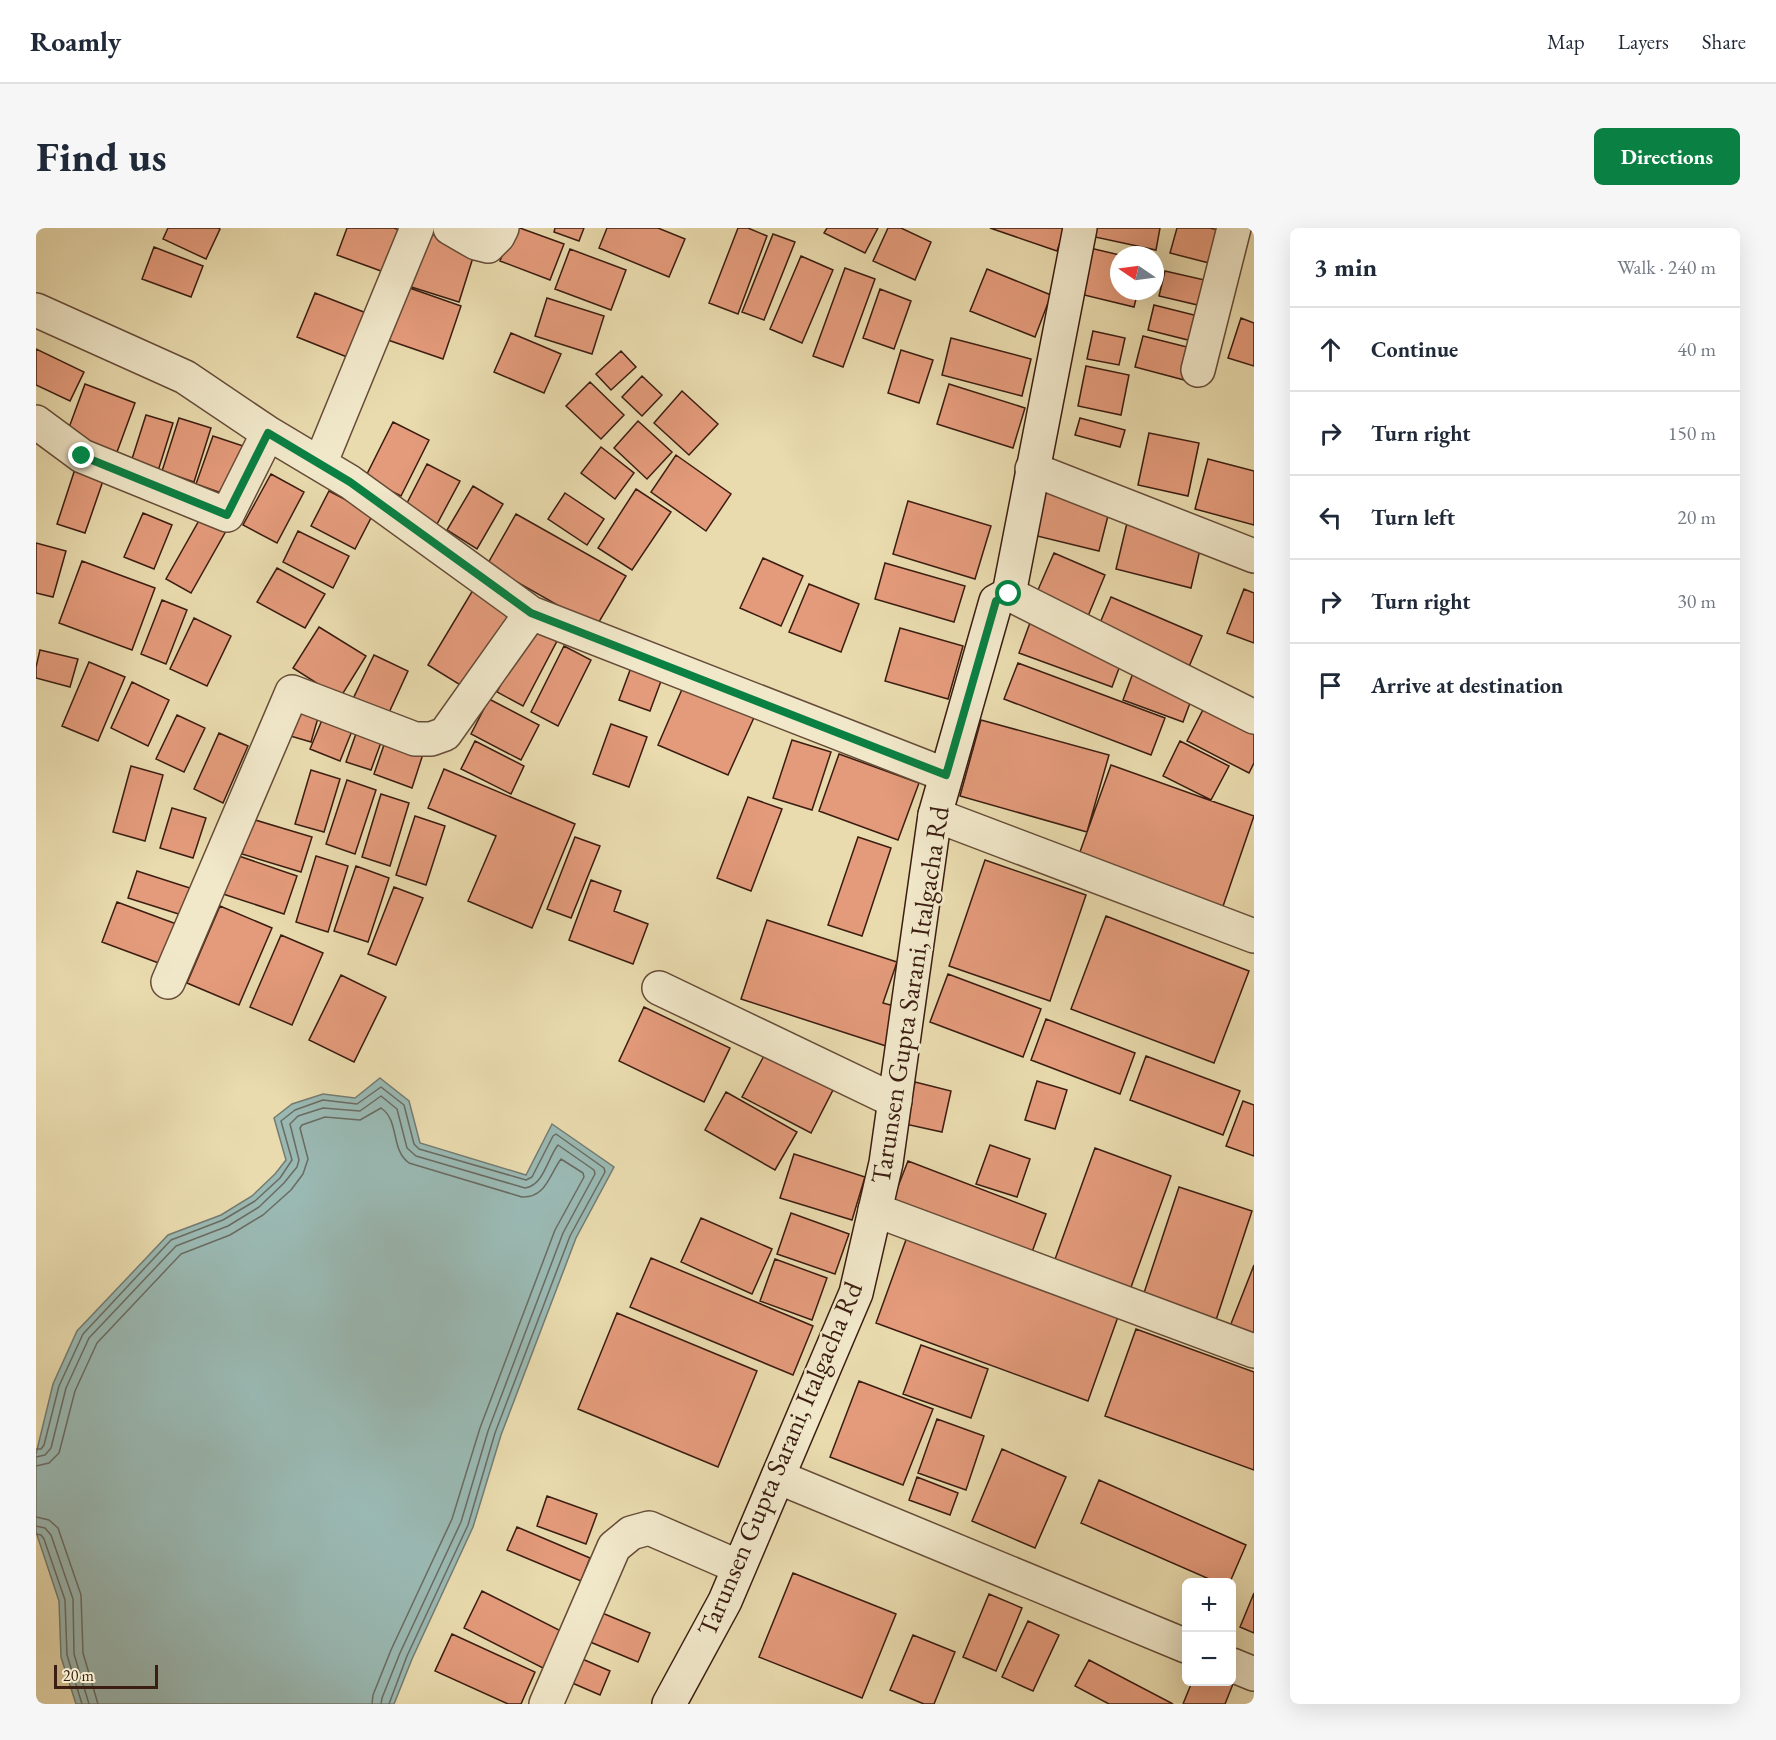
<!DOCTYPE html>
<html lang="en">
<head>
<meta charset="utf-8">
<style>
	body { margin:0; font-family:"EB Garamond",serif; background:#f6f6f7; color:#1f2937 }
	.controls { position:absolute; right:18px; bottom:18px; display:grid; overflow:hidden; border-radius:9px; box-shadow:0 6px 24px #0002 }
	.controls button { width:54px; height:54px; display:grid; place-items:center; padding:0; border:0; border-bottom:2px solid #e0e1e3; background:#fff; color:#1f2937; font:30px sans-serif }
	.compass { position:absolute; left:1074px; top:18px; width:54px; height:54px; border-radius:50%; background:#fff; box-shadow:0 6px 24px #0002; rotate:283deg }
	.scale { position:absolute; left:18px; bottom:15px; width:104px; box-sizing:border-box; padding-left:6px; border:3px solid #3b1d11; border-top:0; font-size:16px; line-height:21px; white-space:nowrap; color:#3b1d11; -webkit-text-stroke:4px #f1e8ca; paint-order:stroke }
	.stop { position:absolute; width:18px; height:18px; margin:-14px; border:4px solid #0b8043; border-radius:50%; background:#fff }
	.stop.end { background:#0b8043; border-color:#fff; box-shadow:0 2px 6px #0008 }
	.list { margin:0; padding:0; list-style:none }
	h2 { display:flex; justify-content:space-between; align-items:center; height:78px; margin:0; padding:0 24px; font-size:26px }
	h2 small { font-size:20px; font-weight:400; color:#747a83 }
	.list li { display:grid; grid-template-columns:39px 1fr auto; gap:18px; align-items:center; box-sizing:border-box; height:84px; padding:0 24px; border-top:2px solid #e0e1e3 }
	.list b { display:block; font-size:22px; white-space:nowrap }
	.list em { font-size:20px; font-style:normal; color:#747a83 }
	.icon { flex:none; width:33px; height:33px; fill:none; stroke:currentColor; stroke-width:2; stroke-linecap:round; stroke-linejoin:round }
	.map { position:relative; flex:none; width:1218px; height:1476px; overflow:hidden; border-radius:9px }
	header { display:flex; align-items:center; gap:36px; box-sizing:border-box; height:84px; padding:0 30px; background:#fff; border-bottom:2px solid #e0e1e3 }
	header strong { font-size:28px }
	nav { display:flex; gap:33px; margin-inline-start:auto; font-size:21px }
	.intro { display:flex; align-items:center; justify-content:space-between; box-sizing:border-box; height:144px; padding:0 36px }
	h1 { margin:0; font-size:42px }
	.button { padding:15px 27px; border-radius:9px; background:#0b8043; color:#fff; font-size:21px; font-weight:700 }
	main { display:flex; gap:36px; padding:0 36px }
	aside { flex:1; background:#fff; border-radius:9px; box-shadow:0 6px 24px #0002 }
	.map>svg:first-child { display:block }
</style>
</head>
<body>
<header>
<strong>Roamly</strong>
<nav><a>Map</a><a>Layers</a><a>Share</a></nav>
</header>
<div class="intro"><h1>Find us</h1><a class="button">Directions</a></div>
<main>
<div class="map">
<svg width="1218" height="1476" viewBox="0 0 1218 1476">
	<rect width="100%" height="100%" fill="#e9dbae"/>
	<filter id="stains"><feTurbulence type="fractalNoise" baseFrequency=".00333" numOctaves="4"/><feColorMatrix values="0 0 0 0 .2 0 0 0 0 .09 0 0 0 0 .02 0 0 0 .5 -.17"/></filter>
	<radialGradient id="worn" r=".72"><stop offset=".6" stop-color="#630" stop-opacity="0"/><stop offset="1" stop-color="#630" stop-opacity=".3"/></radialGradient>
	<path fill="#9ab9b3" stroke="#747b72" stroke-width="1.5" d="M 344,850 L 373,873 L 384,915 L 490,947 L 516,896 L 578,939 L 540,1010 L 465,1207 L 437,1299 L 376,1431 L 358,1476 L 40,1476 L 25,1429 L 23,1373 L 0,1304 L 0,1226 L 17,1156 L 41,1103 L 132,1007 L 185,987 L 216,968 L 239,946 L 250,932 L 238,890 L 256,876 L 287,866 L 319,870 Z"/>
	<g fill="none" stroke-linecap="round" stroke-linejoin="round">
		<path stroke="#6a6b62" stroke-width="1.5" d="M 0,1221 L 5,1221 L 8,1217 L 23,1158 L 47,1106 L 135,1012 L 187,992 L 219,973 L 244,950 L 256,932 L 245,893 L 259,882 L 287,872 L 321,876 L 345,859 L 368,877 L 378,916 L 383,921 L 490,952 L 496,949 L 517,908 L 520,906 L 568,940 L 569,944 L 534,1008 L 459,1205 L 432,1297 L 371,1428 L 353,1476
			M 0,1229 L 9,1227 L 15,1220 L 30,1160 L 53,1110 L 140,1018 L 192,998 L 223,979 L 248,955 L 261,939 L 263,932 L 254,896 L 262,888 L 287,880 L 324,883 L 345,868 L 361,881 L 371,920 L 380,928 L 489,960 C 508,957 511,931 522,917 L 558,942 L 559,946 L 527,1005 L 452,1203 L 425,1294 L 364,1425 L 346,1470 L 345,1476
			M 0,1238 L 13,1235 L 23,1225 L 39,1163 L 61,1115 L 145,1026 L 194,1007 L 227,987 L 255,962 L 267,946 L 272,931 L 264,900 L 266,897 L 289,889 L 324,892 L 345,880 C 364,893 354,921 373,935 L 486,969 C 510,970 513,947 525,931 L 547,945 L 548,949 L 519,1002 L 444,1200 L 416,1291 L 355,1422 L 337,1467 L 336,1476
			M 0,1289 L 13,1292 L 22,1300 L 45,1367 L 47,1425 L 62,1476
			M 0,1298 L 9,1300 L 15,1307 L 37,1371 L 38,1426 L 53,1476
			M 0,1306 L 5,1307 L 8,1311 L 29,1372 L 31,1427 L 46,1476"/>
	</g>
	<path fill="#e49b7b" stroke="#3b1d11" stroke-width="1.5" d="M 132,0 L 182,0 L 184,1 L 170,31 L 127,11 Z
		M 311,0 L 358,0 L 371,5 L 356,47 L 301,27 Z
		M 477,0 L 484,0 L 528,16 L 514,52 L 464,33 Z
		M 519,0 L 548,0 L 543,13 L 518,4 Z
		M 571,0 L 622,0 L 649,11 L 633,49 L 563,20 Z
		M 702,0 L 712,0 L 731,8 L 702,86 L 673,75 Z
		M 791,0 L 842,0 L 829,25 L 788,5 Z
		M 852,0 L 865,0 L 895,14 L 879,52 L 837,33 Z
		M 954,0 L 1029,0 L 1021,23 Z
		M 1061,0 L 1124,0 L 1120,22 L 1059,9 Z
		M 1141,0 L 1174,0 L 1186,3 L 1177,36 L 1134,25 Z
		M 387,2 L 440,20 L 423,74 L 369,57 Z
		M 737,6 L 759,14 L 728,92 L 706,84 Z
		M 118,19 L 167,38 L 155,69 L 106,51 Z
		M 1054,20 L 1084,27 L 1083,63 L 1102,63 L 1098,79 L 1044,66 Z
		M 534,21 L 590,42 L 575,82 L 519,61 Z
		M 765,28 L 797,42 L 766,115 L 734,101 Z
		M 809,40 L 839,51 L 807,139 L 777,128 Z
		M 951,41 L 1015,67 L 999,109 L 934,83 Z
		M 1129,43 L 1173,53 L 1166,78 L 1123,68 Z
		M 365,57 L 425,78 L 407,131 L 346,110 Z
		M 844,61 L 875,73 L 858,121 L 827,110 Z
		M 279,65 L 338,88 L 321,133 L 261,109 Z
		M 511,70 L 568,88 L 556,126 L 499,108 Z
		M 1118,77 L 1162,88 L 1156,113 L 1112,102 Z
		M 1205,90 L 1218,95 L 1218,138 L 1192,130 Z
		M 1057,103 L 1089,110 L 1083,137 L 1051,131 Z
		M 475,105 L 525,126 L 508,165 L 458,144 Z
		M 1107,108 L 1159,121 L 1152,153 L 1099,139 Z
		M 915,110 L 995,131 L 986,168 L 906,147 Z
		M 0,121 L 48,144 L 34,173 L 0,157 Z
		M 865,122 L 897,132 L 883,175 L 852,165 Z
		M 585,123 L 600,139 L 575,162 L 560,146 Z
		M 1050,138 L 1093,147 L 1085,187 L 1042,178 Z
		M 606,148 L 626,167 L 606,188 L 586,169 Z
		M 554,154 L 588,187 L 565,211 L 530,178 Z
		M 49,156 L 99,175 L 81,224 L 31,205 Z
		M 913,156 L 989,180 L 977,220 L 901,196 Z
		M 646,163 L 682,196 L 653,227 L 618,195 Z
		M 110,187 L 137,195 L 122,243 L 95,234 Z
		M 143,190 L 175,200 L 158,254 L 126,243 Z
		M 1044,190 L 1089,202 L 1084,219 L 1039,207 Z
		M 602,193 L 636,224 L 611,251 L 578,220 Z
		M 357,194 L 393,212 L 365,268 L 329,250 Z
		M 1113,205 L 1163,215 L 1152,268 L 1102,257 Z
		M 177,208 L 207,218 L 191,267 L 160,256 Z
		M 565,219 L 598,245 L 579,271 L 545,245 Z
		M 640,227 L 695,266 L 670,303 L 615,264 Z
		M 1172,231 L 1218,243 L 1218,297 L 1159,281 Z
		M 391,236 L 424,253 L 400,298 L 368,281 Z
		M 39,241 L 68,250 L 49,305 L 21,296 Z
		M 235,246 L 268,264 L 241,315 L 207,297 Z
		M 437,258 L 467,276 L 441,321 L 411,302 Z
		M 600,261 L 635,284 L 596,342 L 562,320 Z
		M 293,263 L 337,286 L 319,321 L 275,298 Z
		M 1008,264 L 1074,280 L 1063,323 L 997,307 Z
		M 529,265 L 568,291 L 551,317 L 512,291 Z
		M 872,273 L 955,298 L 939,351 L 857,326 Z
		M 107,285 L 136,297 L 118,341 L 88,329 Z
		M 480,286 L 590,348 L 560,399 L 451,337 Z
		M 165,289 L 190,303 L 155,365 L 130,351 Z
		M 1091,295 L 1166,313 L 1155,360 L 1080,341 Z
		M 262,303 L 313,328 L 297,360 L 247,334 Z
		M 0,315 L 30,323 L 17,369 L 0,365 Z
		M 1018,325 L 1069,347 L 1050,393 L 998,371 Z
		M 727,330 L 767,348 L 745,398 L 704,380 Z
		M 46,333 L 119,360 L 96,422 L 23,395 Z
		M 849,335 L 929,358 L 918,394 L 839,371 Z
		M 241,340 L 289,366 L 269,400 L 221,374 Z
		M 773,356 L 823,376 L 805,424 L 753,404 Z
		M 1208,361 L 1218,365 L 1218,415 L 1191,405 Z
		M 437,362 L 479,388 L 434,463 L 392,437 Z
		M 1075,369 L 1166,408 L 1152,441 L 1061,402 Z
		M 126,372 L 151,382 L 130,436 L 105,426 Z
		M 158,390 L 195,408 L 171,458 L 134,441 Z
		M 995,392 L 1088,427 L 1076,459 L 983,425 Z
		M 283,399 L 330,428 L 304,470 L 257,440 Z
		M 494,400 L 521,413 L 487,478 L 461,464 Z
		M 864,400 L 927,418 L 912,471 L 849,453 Z
		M 528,418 L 555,432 L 522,498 L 495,484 Z
		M 4,422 L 42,431 L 34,459 L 0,450 L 0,439 Z
		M 338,427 L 372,443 L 351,489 L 316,473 Z
		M 53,434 L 89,449 L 62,513 L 26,498 Z
		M 597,434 L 628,445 L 614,483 L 583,472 Z
		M 982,435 L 1129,490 L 1115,527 L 968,471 Z
		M 1097,445 L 1157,467 L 1147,494 L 1087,472 Z
		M 650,452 L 721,483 L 692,547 L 622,517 Z
		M 96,454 L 133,472 L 112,518 L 75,500 Z
		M 453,471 L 503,497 L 485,532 L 435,506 Z
		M 1172,472 L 1218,495 L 1218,535 L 1213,545 L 1151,513 Z
		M 260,476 L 284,483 L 275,514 L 251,507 Z
		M 141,487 L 169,500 L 148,544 L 120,531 Z
		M 286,492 L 316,503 L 304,533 L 274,521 Z
		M 945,492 L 1073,527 L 1051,604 L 924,568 Z
		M 575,496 L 611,509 L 593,559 L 557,546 Z
		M 322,500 L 347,509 L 335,542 L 310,534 Z
		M 183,505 L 212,518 L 187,575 L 158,561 Z
		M 350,511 L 388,523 L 376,560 L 338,546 Z
		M 756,512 L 795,524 L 776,582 L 737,570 Z
		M 439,513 L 488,538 L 475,566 L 425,541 Z
		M 1144,513 L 1193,538 L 1175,572 L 1127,548 Z
		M 803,526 L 883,555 L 862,612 L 783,583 Z
		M 1075,537 L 1218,588 L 1184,687 L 1040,635 Z
		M 95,538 L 127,547 L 109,613 L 77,604 Z
		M 408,541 L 539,596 L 496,700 L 432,673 L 460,608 L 392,580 Z
		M 275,542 L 304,551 L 288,604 L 259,596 Z
		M 311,552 L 340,562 L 319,626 L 290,616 Z
		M 345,566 L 373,575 L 354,638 L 326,629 Z
		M 712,569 L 746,581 L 715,663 L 681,650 Z
		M 136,580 L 170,590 L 157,630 L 124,620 Z
		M 379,588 L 409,598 L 390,657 L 360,647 Z
		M 216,591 L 276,609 L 265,644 L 206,626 Z
		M 539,609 L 564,618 L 535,690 L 511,681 Z
		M 822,609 L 855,620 L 826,708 L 792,697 Z
		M 200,627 L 261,648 L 248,686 L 187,666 Z
		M 280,628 L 312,638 L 292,704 L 260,694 Z
		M 949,632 L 1050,667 L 1014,773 L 913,738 Z
		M 320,638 L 353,650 L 332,714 L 298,703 Z
		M 101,643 L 157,661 L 149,688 L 92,670 Z
		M 555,652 L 585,663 L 578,683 L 612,696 L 597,736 L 533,712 Z
		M 358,659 L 387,670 L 360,737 L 332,726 Z
		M 81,674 L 143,697 L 128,737 L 66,714 Z
		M 184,678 L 236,700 L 203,777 L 151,755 Z
		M 1070,688 L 1213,743 L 1178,835 L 1035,781 Z
		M 731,692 L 861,734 L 847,775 L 862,779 L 850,818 L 705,771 Z
		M 245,707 L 287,725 L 256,797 L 214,779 Z
		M 912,746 L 1005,781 L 987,829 L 894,794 Z
		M 305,747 L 350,769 L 318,834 L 273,812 Z
		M 608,779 L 694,820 L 668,874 L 583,833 Z
		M 1010,791 L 1099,825 L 1084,866 L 995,832 Z
		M 730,824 L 798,860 L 775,905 L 706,869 Z
		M 1110,828 L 1204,863 L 1187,907 L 1094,872 Z
		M 1001,853 L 1031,862 L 1019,901 L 989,892 Z
		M 879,854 L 915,863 L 906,904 L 869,896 Z
		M 690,864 L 761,904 L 739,942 L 669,902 Z
		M 1207,873 L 1218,877 L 1218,928 L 1190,918 Z
		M 954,917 L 994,931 L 981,969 L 940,956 Z
		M 1059,920 L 1135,948 L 1094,1062 L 1018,1034 Z
		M 758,926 L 829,949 L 816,992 L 744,970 Z
		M 872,933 L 1010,986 L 996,1024 L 857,971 Z
		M 1143,959 L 1216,983 L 1180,1092 L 1107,1068 Z
		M 755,985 L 813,1006 L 799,1046 L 741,1026 Z
		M 665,990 L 736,1021 L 716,1066 L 645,1034 Z
		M 871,1009 L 1083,1086 L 1052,1173 L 840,1095 Z
		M 615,1030 L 777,1098 L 757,1147 L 594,1079 Z
		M 739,1031 L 791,1050 L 776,1092 L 724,1073 Z
		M 1218,1037 L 1218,1117 L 1191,1106 Z
		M 581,1085 L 721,1143 L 682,1239 L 542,1181 Z
		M 1100,1101 L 1218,1144 L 1218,1242 L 1069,1188 Z
		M 885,1117 L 952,1141 L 935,1190 L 867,1166 Z
		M 823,1153 L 897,1181 L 867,1257 L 794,1229 Z
		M 901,1191 L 948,1208 L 930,1262 L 882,1245 Z
		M 966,1221 L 1030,1249 L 999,1320 L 936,1293 Z
		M 881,1249 L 922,1265 L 914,1287 L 873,1272 Z
		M 1063,1252 L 1210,1317 L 1194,1354 L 1180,1354 L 1045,1295 Z
		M 511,1268 L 561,1286 L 550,1316 L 501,1298 Z
		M 481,1299 L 554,1330 L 545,1353 L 471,1322 Z
		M 757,1345 L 860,1386 L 826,1470 L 723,1429 Z
		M 446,1363 L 525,1403 L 507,1440 L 428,1400 Z
		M 1218,1365 L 1218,1405 L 1204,1399 Z
		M 953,1366 L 986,1380 L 960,1443 L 927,1429 Z
		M 559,1382 L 614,1405 L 602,1434 L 547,1411 Z
		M 992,1393 L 1023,1407 L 997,1463 L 966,1449 Z
		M 416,1406 L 499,1444 L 485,1476 L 472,1476 L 399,1443 Z
		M 877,1407 L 919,1424 L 898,1476 L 888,1476 L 854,1462 Z
		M 537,1427 L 574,1443 L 564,1467 L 527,1451 Z
		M 1053,1432 L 1137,1476 L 1073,1476 L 1039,1458 Z
		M 1156,1454 L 1192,1454 L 1197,1456 L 1189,1476 L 1147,1476 Z"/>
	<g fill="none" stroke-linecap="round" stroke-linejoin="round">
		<defs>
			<path id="street" d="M 414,0 L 440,15 L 452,18 L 462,8 L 466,0
				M 0,82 L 149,149 L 232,205 L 314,254 L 495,385
				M 1162,142 L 1198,0
				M 0,194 L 46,228 L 191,287 L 232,205
				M 284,236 L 381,0
				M 996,241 L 1218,328
				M 973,366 L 1218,489
				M 899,587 L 1218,708
				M 132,754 L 256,464 L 379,511 L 395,511 L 409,506 L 495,385 L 910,547
				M 623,760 L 859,873
				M 839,982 L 1218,1123
				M 742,1249 L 1150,1418
				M 1196,1437 L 1218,1446
				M 510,1476 L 578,1319 L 595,1305 L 613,1300 L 703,1339"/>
			<path id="secondary" d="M 633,1476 L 689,1373 L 820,1065 L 850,935 L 899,587 L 960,373 L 973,366 L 1044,0"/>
		</defs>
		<use href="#street" stroke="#664c38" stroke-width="36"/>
		<use href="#secondary" stroke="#3b1d11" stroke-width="36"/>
		<use href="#street" stroke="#f1e8ca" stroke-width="33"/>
		<use href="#secondary" stroke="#f1e8ca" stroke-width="33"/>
	</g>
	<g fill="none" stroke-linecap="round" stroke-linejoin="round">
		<path stroke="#0b8043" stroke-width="8" d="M 46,228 L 191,287 L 232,205 L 314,254 L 495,385 L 910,547 L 960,373 L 973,366"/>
	</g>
	<g text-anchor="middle" stroke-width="5" stroke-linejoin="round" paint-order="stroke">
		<g font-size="27" fill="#3b1d11" stroke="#f1e8ca">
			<text transform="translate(874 767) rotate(-81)" y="9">Tarunsen Gupta Sarani, Italgacha Rd</text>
			<text transform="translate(744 1231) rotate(-67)" y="9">Tarunsen Gupta Sarani, Italgacha Rd</text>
		</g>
	</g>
	<rect width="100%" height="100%" filter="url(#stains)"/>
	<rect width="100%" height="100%" fill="url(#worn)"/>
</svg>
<div class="controls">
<button>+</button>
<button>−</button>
</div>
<svg class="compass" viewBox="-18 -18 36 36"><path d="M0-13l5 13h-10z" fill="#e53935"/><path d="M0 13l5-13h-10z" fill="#747a83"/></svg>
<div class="scale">20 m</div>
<div class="stop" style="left:973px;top:366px"></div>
<div class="stop end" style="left:46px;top:228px"></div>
</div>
<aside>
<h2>3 min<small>Walk · 240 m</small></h2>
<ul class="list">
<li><svg class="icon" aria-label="ahead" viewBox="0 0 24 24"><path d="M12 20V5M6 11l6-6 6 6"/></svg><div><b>Continue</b></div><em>40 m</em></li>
<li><svg class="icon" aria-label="right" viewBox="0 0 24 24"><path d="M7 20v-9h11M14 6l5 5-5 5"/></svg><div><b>Turn right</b></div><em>150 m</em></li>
<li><svg class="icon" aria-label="left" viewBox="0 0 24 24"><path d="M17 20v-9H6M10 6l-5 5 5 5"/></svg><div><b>Turn left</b></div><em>20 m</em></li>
<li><svg class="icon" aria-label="right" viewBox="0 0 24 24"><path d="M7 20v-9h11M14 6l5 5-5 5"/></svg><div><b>Turn right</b></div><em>30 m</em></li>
<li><svg class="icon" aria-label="arrive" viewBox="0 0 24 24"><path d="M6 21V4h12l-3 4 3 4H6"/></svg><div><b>Arrive at destination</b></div></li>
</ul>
</aside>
</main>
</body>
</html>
